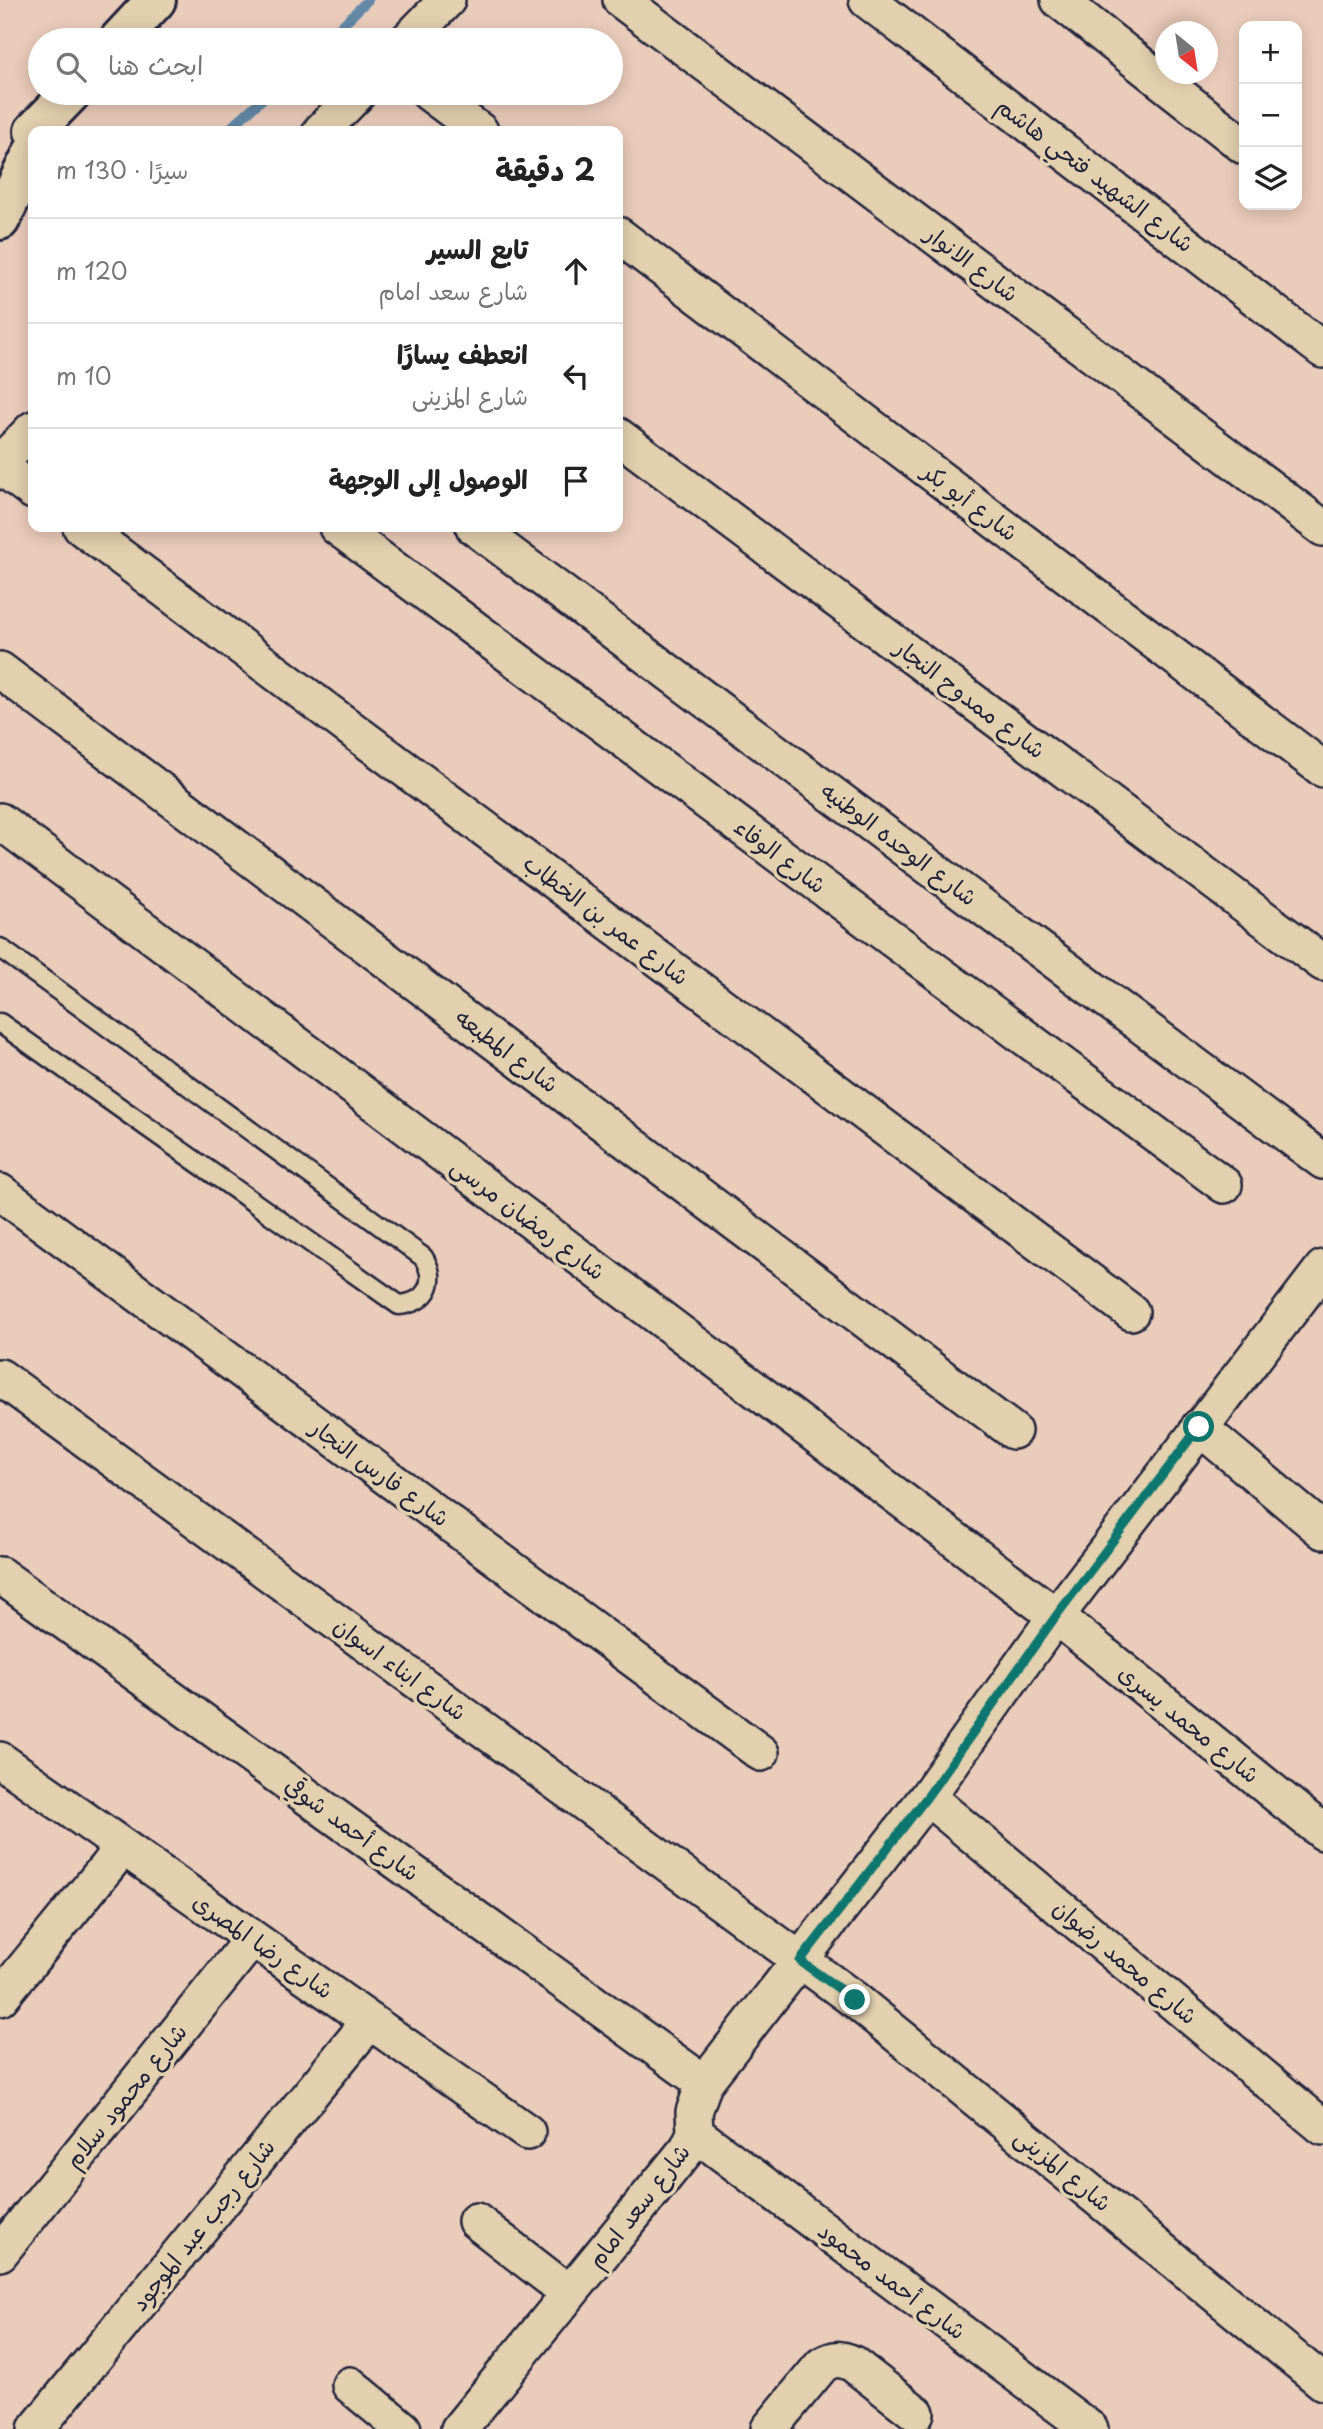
<!DOCTYPE html>
<html lang="ar">
<head>
<meta charset="utf-8">
<style>
	body { margin:0; font-family:"Playpen Sans","Playpen Sans Arabic",sans-serif; background:#f2f2f2; color:#222; direction:rtl }
	.controls { position:absolute; right:21px; top:21px; display:grid; overflow:hidden; border-radius:14px; box-shadow:0 4px 18px #0003 }
	.controls button { width:63px; height:63px; display:grid; place-items:center; padding:0; border:0; border-bottom:2px solid #e0e0e0; background:#fff; color:#222; font:35px sans-serif }
	.compass { position:absolute; left:1155px; top:21px; width:63px; height:63px; border-radius:50%; background:#fff; box-shadow:0 4px 18px #0003; rotate:150deg }
	.stop { position:absolute; width:21px; height:21px; margin:-16px; border:5px solid #0f766e; border-radius:50%; background:#fff }
	.stop.end { background:#0f766e; border-color:#fff; box-shadow:0 2px 7px #0008 }
	.list { margin:0; padding:0; list-style:none }
	h2 { display:flex; justify-content:space-between; align-items:center; height:91px; margin:0; padding:0 28px; font-size:30px }
	h2 small { font-size:23px; font-weight:400; color:#767676 }
	.list li { display:grid; grid-template-columns:46px 1fr auto; gap:21px; align-items:center; box-sizing:border-box; height:105px; padding:0 28px; border-top:2px solid #e0e0e0 }
	.list b { display:block; font-size:26px; white-space:nowrap }
	.list p { margin:0; font-size:23px; white-space:nowrap; color:#767676 }
	.list em { font-size:23px; font-style:normal; color:#767676 }
	.icon { flex:none; width:38px; height:38px; fill:none; stroke:currentColor; stroke-width:2; stroke-linecap:round; stroke-linejoin:round }
	.map { position:relative; flex:none; width:1323px; height:2429px; overflow:hidden; direction:ltr }
	.search { position:absolute; background:#fff; box-shadow:0 4px 18px #0003; left:28px; top:28px; width:595px; height:77px; display:flex; align-items:center; gap:18px; box-sizing:border-box; padding:0 24px; border-radius:38px; color:#767676; font-size:26px }
	.panel { position:absolute; background:#fff; box-shadow:0 4px 18px #0003; left:28px; top:126px; width:595px; height:406px; border-radius:14px; direction:rtl }
	.map>svg:first-child { display:block }
</style>
</head>
<body>
<div class="map">
<svg width="1323" height="2429" viewBox="0 0 1323 2429">
	<rect width="100%" height="100%" fill="#eaccbb"/>
	<filter id="ink" filterUnits="userSpaceOnUse"><feTurbulence type="fractalNoise" baseFrequency=".0143" numOctaves="2"/><feDisplacementMap in="SourceGraphic" scale="14" xChannelSelector="R" yChannelSelector="G"/><feConvolveMatrix kernelMatrix="1 2 1 2 8 2 1 2 1" color-interpolation-filters="sRGB"/></filter>
	<g filter="url(#ink)">
		<g fill="none" stroke-linecap="round" stroke-linejoin="round">
			<path stroke="#6389a7" stroke-width="10" d="M 327,40 L 368,0
				M 227,131 L 269,93"/>
			<defs>
				<path id="service" d="M 0,948 L 423,1257 C 439,1281 427,1303 399,1305 L 0,1023"/>
				<path id="minor" d="M 621,0 L 1323,528
					M 867,0 L 1323,350
					M 1059,0 L 1244,146
					M 408,40 L 447,0
					M 429,93 L 480,131
					M 321,131 L 358,93
					M 618,235 L 1323,769
					M 618,436 L 1323,963
					M 0,463 L 33,429
					M 0,466 L 33,491
					M 81,527 L 1131,1312
					M 337,527 L 1224,1185
					M 474,527 L 1323,1161
					M 0,670 L 1013,1431
					M 0,821 L 1056,1616 L 1323,1832
					M 0,1192 L 761,1753
					M 0,1377 L 855,2000 L 1323,2382
					M 1199,1427 L 1323,1531
					M 0,1575 L 704,2083
					M 0,1760 L 527,2132
					M 927,1797 L 1323,2127
					M 0,1998 L 123,1847
					M 695,2133 L 1090,2429
					M 476,2221 L 569,2293
					M 0,2253 L 252,1939
					M 350,2385 L 403,2429
					M 36,2429 L 370,2021
					M 459,2429 L 688,2148 L 695,2133 L 694,2112 L 704,2083 L 927,1797 L 1056,1616 L 1323,1268
					M 769,2429 L 822,2365 C 834,2358 840,2358 853,2364 L 916,2413"/>
				<path id="motorway" d="M 119,40 L 156,0
					M 34,131 L 71,93
					M 0,220 L 33,152"/>
			</defs>
			<use href="#service" stroke="#22223b" stroke-width="23"/>
			<use href="#minor" stroke="#22223b" stroke-width="40"/>
			<use href="#motorway" stroke="#22223b" stroke-width="44"/>
			<use href="#service" stroke="#e2d0ae" stroke-width="18"/>
			<use href="#minor" stroke="#e2d0ae" stroke-width="35"/>
			<use href="#motorway" stroke="#e2d0ae" stroke-width="38"/>
		</g>
	</g>
	<g fill="none" stroke-linecap="round" stroke-linejoin="round" filter="url(#ink)">
		<path stroke="#0f766e" stroke-width="9" d="M 855,2000 L 800,1961 L 927,1797 L 1056,1616 L 1199,1427"/>
	</g>
	<g text-anchor="middle" stroke-width="7" stroke-linejoin="round" paint-order="stroke">
		<g font-size="23" fill="#22223b" stroke="#e2d0ae">
			<text transform="translate(1095 175) rotate(37)" y="8">شارع الشهيد فتحي هاشم</text>
			<text transform="translate(972 264) rotate(37)" y="8">شارع الانوار</text>
			<text transform="translate(970 502) rotate(37)" y="8">شارع أبو بكر</text>
			<text transform="translate(970 699) rotate(37)" y="8">شارع ممدوح النجار</text>
			<text transform="translate(899 844) rotate(37)" y="8">شارع الوحده الوطنيه</text>
			<text transform="translate(780 856) rotate(37)" y="8">شارع الوفاء</text>
			<text transform="translate(606 920) rotate(37)" y="8">شارع عمر بن الخطاب</text>
			<text transform="translate(507 1051) rotate(37)" y="8">شارع المطبعه</text>
			<text transform="translate(528 1219) rotate(37)" y="8">شارع رمضان مرسى</text>
			<text transform="translate(380 1473) rotate(36)" y="8">شارع فارس النجار</text>
			<text transform="translate(400 1669) rotate(36)" y="8">شارع ابناء اسوان</text>
			<text transform="translate(1189 1724) rotate(39)" y="8">شارع محمد يسرى</text>
			<text transform="translate(352 1829) rotate(36)" y="8">شارع أحمد شوقي</text>
			<text transform="translate(263 1946) rotate(35)" y="8">شارع رضا المصرى</text>
			<text transform="translate(1125 1962) rotate(40)" y="8">شارع محمد رضوان</text>
			<text transform="translate(126 2096) rotate(-51)" y="8">شارع محمود سلام</text>
			<text transform="translate(1063 2170) rotate(39)" y="8">شارع المزينى</text>
			<text transform="translate(639 2206) rotate(-52)" y="8">شارع سعد امام</text>
			<text transform="translate(203 2225) rotate(-51)" y="8">شارع رجب عبد الموجود</text>
			<text transform="translate(892 2281) rotate(37)" y="8">شارع أحمد محمود</text>
		</g>
	</g>
</svg>
<div class="controls">
<button>+</button>
<button>−</button>
<button><svg class="icon" aria-label="layers" viewBox="0 0 24 24"><path d="M12 4l9 5-9 5-9-5zM3 14l9 5 9-5"/></svg></button>
</div>
<svg class="compass" viewBox="-18 -18 36 36"><path d="M0-13l5 13h-10z" fill="#e53935"/><path d="M0 13l5-13h-10z" fill="#767676"/></svg>
<div class="stop" style="left:1199px;top:1427px"></div>
<div class="stop end" style="left:855px;top:2000px"></div>
<div class="search"><svg class="icon" aria-label="search" viewBox="0 0 24 24"><circle cx="10" cy="10" r="6"/><path d="M15 15l6 6"/></svg>ابحث هنا</div>
<section class="panel">
<h2>2 دقيقة<small>سيرًا · 130 m</small></h2>
<ul class="list">
<li><svg class="icon" aria-label="ahead" viewBox="0 0 24 24"><path d="M12 20V5M6 11l6-6 6 6"/></svg><div><b>تابع السير</b><p>شارع سعد امام</p></div><em>120 m</em></li>
<li><svg class="icon" aria-label="left" viewBox="0 0 24 24"><path d="M17 20v-9H6M10 6l-5 5 5 5"/></svg><div><b>انعطف يسارًا</b><p>شارع المزينى</p></div><em>10 m</em></li>
<li><svg class="icon" aria-label="arrive" viewBox="0 0 24 24"><path d="M6 21V4h12l-3 4 3 4H6"/></svg><div><b>الوصول إلى الوجهة</b></div></li>
</ul>
</section>
</div>
</body>
</html>
